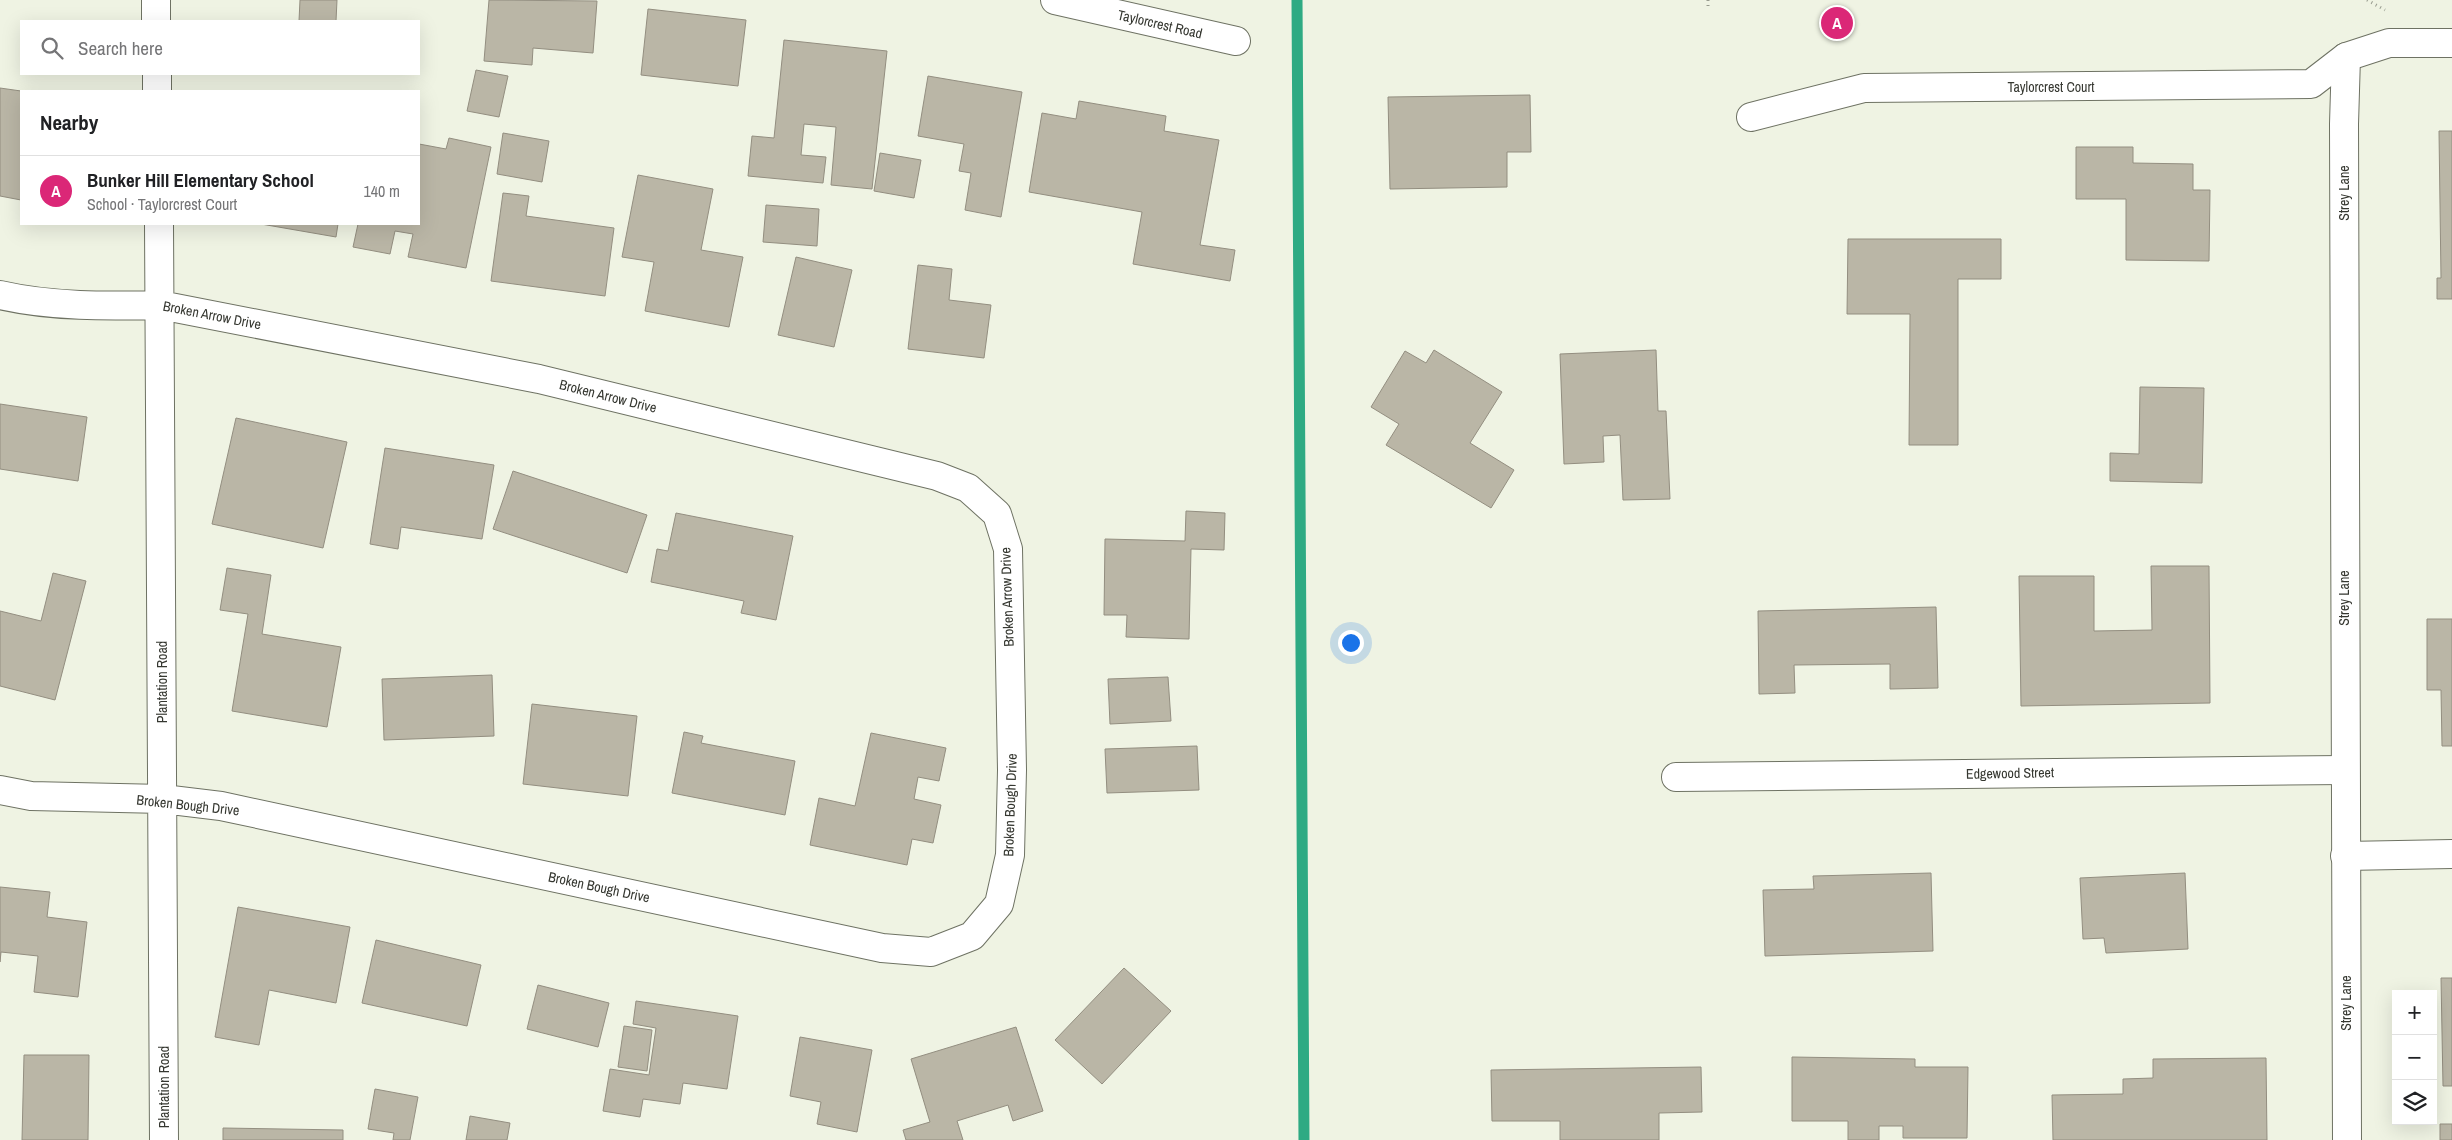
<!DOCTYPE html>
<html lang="en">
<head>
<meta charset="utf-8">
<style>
	body { margin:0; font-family:"Archivo Narrow",sans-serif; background:#f2f2f2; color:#202124 }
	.controls { position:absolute; right:15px; bottom:15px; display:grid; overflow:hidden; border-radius:0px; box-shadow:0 5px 20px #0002 }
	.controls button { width:45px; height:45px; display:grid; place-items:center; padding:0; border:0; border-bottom:1px solid #e0e0e0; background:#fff; color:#202124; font:25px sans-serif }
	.you { position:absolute; left:1350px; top:642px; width:18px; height:18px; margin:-12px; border:4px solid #fff; border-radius:50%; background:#1a73e8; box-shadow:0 0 0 8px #1a73e833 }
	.badge { display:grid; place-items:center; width:32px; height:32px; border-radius:50%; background:#db2777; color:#fff; font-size:16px; font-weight:700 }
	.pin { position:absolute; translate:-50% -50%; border:2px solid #fff; box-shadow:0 1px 5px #0006 }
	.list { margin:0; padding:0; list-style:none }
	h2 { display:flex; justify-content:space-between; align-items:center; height:65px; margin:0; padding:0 20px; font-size:21px }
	h2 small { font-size:16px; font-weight:400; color:#757577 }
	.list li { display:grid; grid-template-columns:32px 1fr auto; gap:15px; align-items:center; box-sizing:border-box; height:70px; padding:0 20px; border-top:1px solid #e0e0e0 }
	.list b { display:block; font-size:19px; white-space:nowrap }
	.list p { margin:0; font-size:16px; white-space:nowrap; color:#757577 }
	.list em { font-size:16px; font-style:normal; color:#757577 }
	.icon { flex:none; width:28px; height:28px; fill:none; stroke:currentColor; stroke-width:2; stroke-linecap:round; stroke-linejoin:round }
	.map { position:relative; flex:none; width:2452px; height:1140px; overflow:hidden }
	.search { position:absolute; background:#fff; box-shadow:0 5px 20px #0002; left:20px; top:20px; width:400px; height:55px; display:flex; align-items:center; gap:12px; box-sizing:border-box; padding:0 18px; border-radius:0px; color:#757577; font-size:19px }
	.panel { position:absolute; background:#fff; box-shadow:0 5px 20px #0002; left:20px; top:90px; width:400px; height:135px; border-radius:0px }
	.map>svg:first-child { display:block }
</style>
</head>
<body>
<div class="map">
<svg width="2452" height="1140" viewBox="0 0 2452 1140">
	<rect width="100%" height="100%" fill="#eff3e3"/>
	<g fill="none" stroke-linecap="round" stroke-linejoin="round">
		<path stroke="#2eaa83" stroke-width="11" d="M 1297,0 L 1304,1140"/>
	</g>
	<path fill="#bab6a6" stroke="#938e80" d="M 300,0 L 337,0 L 336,21 L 299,21 Z
		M 489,0 L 597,1 L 593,53 L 533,48 L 532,65 L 484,61 Z
		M 648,9 L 746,20 L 738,86 L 641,75 Z
		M 784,40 L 887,51 L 872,189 L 831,185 L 836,127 L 804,124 L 801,155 L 826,157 L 823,183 L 748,176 L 752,136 L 774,138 Z
		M 476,70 L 508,76 L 499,117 L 467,111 Z
		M 928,76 L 1022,92 L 1001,217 L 965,210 L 971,173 L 959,171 L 964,144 L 918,136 Z
		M 0,88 L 21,91 L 21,200 L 0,196 Z
		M 1530,95 L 1531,152 L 1507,152 L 1507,187 L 1390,189 L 1388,97 Z
		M 1079,101 L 1166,116 L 1164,131 L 1219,140 L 1200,245 L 1235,250 L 1230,281 L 1133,264 L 1142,212 L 1029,192 L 1042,113 L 1076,119 Z
		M 2439,131 L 2452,131 L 2452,299 L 2437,299 L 2437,278 L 2441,278 Z
		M 503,133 L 549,141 L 542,182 L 497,174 Z
		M 449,138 L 491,147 L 466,268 L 408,257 L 413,234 L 395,231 L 390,254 L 353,247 L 358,224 L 419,224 L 419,144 L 446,149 Z
		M 2076,147 L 2133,147 L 2133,163 L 2193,164 L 2193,190 L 2210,190 L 2209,261 L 2126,260 L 2126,199 L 2076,199 Z
		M 880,153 L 921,160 L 914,198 L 874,191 Z
		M 638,175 L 713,189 L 701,250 L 743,257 L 729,327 L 645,311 L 654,262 L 622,257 Z
		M 503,193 L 529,196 L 526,216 L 614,228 L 605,296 L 491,281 Z
		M 766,205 L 819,209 L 817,246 L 763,242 Z
		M 261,224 L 338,224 L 336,237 Z
		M 1848,239 L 2001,239 L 2001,279 L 1958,279 L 1958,445 L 1909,445 L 1910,314 L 1847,314 Z
		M 796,257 L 852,270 L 834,347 L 778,335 Z
		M 918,265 L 952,269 L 949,300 L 991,305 L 984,358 L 908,349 Z
		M 1434,350 L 1502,392 L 1470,443 L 1514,470 L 1491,508 L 1386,445 L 1399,424 L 1371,407 L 1405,351 L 1426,363 Z
		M 1656,350 L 1658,411 L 1666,411 L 1670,499 L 1623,500 L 1620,435 L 1603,436 L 1604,462 L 1564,464 L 1560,354 Z
		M 2140,387 L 2204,388 L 2202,483 L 2110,481 L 2110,453 L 2139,454 Z
		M 0,404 L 87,417 L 78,481 L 0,469 Z
		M 236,418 L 347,442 L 323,548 L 212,524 Z
		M 385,448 L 494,465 L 482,539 L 401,527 L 398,549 L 370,544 Z
		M 513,471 L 647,515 L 627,573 L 493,529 Z
		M 1186,511 L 1225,513 L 1224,550 L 1191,549 L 1189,639 L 1126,637 L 1127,615 L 1104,615 L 1105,539 L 1185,541 Z
		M 676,513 L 793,536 L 776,620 L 741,613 L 744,601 L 651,582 L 657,549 L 668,551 Z
		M 2151,566 L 2209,566 L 2210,703 L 2021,706 L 2019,576 L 2094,576 L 2094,631 L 2152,630 Z
		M 227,568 L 271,575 L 262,634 L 341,647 L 327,727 L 232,711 L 248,614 L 220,610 Z
		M 53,573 L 86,581 L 55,700 L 0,686 L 0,611 L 41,621 Z
		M 1936,607 L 1938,688 L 1890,689 L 1890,664 L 1794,665 L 1795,693 L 1759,694 L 1758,611 Z
		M 2427,619 L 2452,619 L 2452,746 L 2442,746 L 2441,690 L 2427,690 Z
		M 492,675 L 494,736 L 384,740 L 382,679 Z
		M 1168,677 L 1171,721 L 1110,724 L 1108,679 Z
		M 532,704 L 637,716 L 628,796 L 523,784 Z
		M 684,732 L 703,736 L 701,743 L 795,761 L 785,815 L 672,793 Z
		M 871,733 L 946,748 L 939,781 L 918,777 L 914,799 L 941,805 L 933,843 L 912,839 L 907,865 L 810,845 L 819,798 L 855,806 Z
		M 1197,746 L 1199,790 L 1107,793 L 1105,749 Z
		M 1931,873 L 1933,951 L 1765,956 L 1763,890 L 1814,889 L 1813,876 Z
		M 2185,873 L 2188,949 L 2106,953 L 2104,938 L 2083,939 L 2080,878 Z
		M 0,887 L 50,892 L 47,917 L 87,922 L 78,997 L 34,992 L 38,956 L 1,952 L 0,962 Z
		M 238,907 L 350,927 L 336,1003 L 269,990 L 259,1045 L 215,1037 Z
		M 376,940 L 481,965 L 467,1026 L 362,1003 Z
		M 1124,968 L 1171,1011 L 1102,1084 L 1055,1040 Z
		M 2441,978 L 2452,978 L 2452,1086 L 2443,1086 Z
		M 538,985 L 609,1003 L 598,1047 L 527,1029 Z
		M 636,1001 L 738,1016 L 727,1089 L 683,1083 L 680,1104 L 643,1099 L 640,1117 L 603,1111 L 610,1069 L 649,1075 L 656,1028 L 633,1024 Z
		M 624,1026 L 652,1030 L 647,1071 L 618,1067 Z
		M 1016,1027 L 1043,1111 L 1013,1121 L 1008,1105 L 957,1121 L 963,1140 L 906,1140 L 903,1130 L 930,1122 L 911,1059 Z
		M 800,1037 L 872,1050 L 857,1132 L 817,1124 L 821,1102 L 790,1096 Z
		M 24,1055 L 89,1055 L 88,1140 L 22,1140 Z
		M 1792,1057 L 1915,1059 L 1915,1067 L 1968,1067 L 1967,1138 L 1903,1138 L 1903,1126 L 1879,1126 L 1879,1140 L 1848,1140 L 1848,1121 L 1792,1121 Z
		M 2266,1058 L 2267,1140 L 2053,1140 L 2052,1095 L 2123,1094 L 2123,1079 L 2153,1078 L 2153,1059 Z
		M 1701,1067 L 1702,1112 L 1659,1113 L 1659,1140 L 1560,1140 L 1560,1121 L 1492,1121 L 1491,1070 Z
		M 375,1089 L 418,1097 L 410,1140 L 393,1140 L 394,1133 L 368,1129 Z
		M 470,1116 L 510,1123 L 507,1140 L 466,1140 Z
		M 2440,1124 L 2452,1124 L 2452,1140 L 2440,1140 Z
		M 223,1128 L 343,1130 L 343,1140 L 223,1140 Z"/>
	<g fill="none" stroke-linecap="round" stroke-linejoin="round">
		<defs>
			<path id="street" d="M 156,0 L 156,21
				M 1055,0 L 1236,41
				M 157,74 L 157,91
				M 1751,117 L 1864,88 L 2311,84 L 2346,57
				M 159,224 L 164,1140
				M 0,295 C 52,307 107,306 160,305 L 539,379 L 937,476 L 968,488 L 997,514 L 1008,549 L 1012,770 L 1010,855 L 999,904 L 972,936 L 931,952 L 882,948 L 221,806 L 163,799 L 31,796 L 0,790
				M 1676,777 L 2345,770
				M 2345,856 L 2452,854"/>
			<path id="secondary" d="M 2347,1140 L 2344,124 L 2346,57 L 2389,43 L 2452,43"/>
		</defs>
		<use href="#street" stroke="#6e7263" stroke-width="30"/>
		<use href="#secondary" stroke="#6e7263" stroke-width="30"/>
		<path stroke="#979a8e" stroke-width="3" stroke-dasharray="1 4" stroke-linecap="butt" d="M 1708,0 L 1708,6
			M 2367,0 L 2385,10"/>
		<use href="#street" stroke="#fff" stroke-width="28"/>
		<use href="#secondary" stroke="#fff" stroke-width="28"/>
	</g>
	<g text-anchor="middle" stroke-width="4" stroke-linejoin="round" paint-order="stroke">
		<g font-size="14" fill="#353730" stroke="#fff">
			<text transform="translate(1160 24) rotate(13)" y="5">Taylorcrest Road</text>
			<text x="2051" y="92">Taylorcrest Court</text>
			<text transform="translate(2344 193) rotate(-90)" y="5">Strey Lane</text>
			<text transform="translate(212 315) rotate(11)" y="5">Broken Arrow Drive</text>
			<text transform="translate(608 396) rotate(14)" y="5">Broken Arrow Drive</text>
			<text transform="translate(1007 597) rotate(-92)" y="5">Broken Arrow Drive</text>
			<text transform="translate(2344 598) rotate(-90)" y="5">Strey Lane</text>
			<text transform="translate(162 682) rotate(-90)" y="5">Plantation Road</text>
			<text transform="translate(2010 773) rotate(-1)" y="5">Edgewood Street</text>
			<text transform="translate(188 805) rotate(6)" y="5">Broken Bough Drive</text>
			<text transform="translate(1010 805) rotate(-88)" y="5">Broken Bough Drive</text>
			<text transform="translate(599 887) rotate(12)" y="5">Broken Bough Drive</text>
			<text transform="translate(2346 1003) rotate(-90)" y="5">Strey Lane</text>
			<text transform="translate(164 1087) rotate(-90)" y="5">Plantation Road</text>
		</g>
	</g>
</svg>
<div class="controls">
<button>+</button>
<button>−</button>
<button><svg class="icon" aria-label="layers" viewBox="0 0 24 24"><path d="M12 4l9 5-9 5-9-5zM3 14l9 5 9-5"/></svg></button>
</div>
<div class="you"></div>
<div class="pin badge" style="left:1837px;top:23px">A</div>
<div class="search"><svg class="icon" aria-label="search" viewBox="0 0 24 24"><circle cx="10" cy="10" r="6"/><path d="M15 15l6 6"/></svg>Search here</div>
<section class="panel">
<h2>Nearby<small></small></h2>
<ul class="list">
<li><span class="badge">A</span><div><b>Bunker Hill Elementary School</b><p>School · Taylorcrest Court</p></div><em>140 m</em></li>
</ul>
</section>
</div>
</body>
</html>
